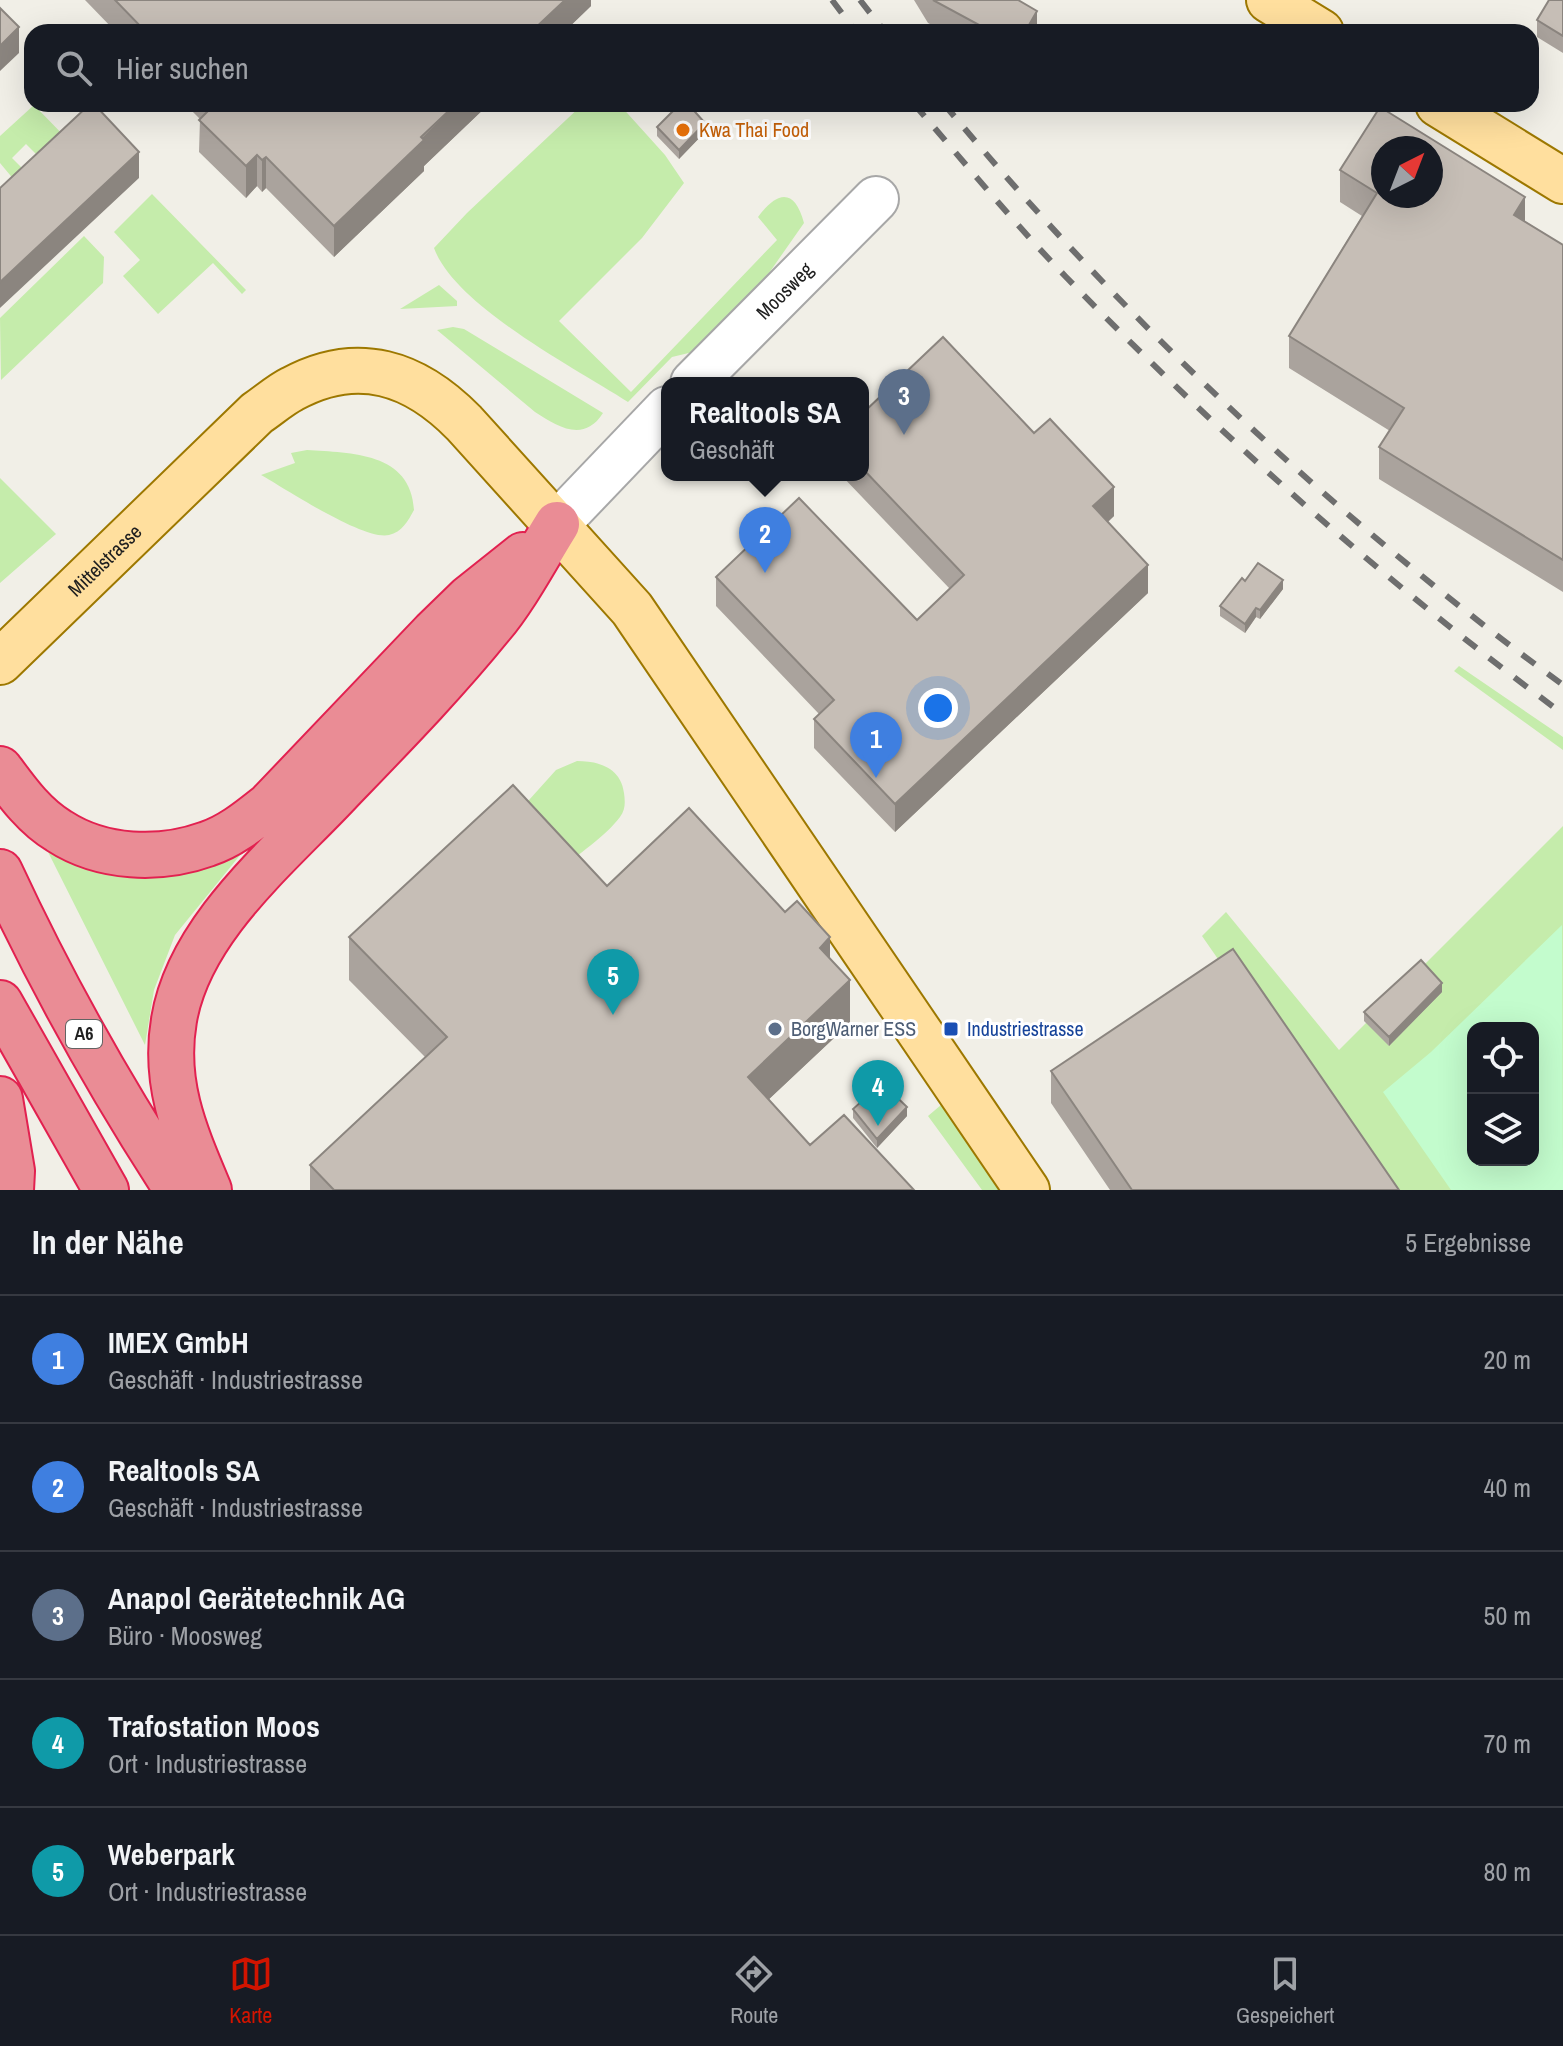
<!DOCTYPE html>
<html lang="de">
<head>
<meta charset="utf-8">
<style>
	body { margin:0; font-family:"Archivo Narrow",sans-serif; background:#20242c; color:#f1f3f6 }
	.controls { position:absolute; right:24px; bottom:24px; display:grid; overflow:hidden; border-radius:16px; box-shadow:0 8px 32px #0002 }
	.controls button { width:72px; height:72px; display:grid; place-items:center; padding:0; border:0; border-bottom:2px solid #363941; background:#171b24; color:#f1f3f6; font:40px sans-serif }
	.compass { position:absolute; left:1371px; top:136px; width:72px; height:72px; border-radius:50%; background:#171b24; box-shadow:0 8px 32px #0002; rotate:42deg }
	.you { position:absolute; left:938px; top:708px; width:28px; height:28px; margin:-20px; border:6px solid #fff; border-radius:50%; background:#1a73e8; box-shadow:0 0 0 12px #1a73e833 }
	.badge { display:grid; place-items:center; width:52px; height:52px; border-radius:50%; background:#d11400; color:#fff; font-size:26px; font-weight:700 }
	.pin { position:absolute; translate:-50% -66px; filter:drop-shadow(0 2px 4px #0008) }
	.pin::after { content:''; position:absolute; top:42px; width:28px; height:24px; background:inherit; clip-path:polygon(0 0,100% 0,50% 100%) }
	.popup { position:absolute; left:661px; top:377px; width:208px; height:104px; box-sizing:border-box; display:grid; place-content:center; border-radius:16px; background:#171b24; filter:drop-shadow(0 2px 6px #0005); font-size:26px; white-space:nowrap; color:#9ea1a6 }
	.popup b { font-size:30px; color:#f1f3f6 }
	.popup::after { content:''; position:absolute; left:50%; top:100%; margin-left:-16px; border:16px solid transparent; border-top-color:#171b24 }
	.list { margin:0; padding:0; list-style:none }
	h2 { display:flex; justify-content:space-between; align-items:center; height:104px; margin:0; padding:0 32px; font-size:34px }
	h2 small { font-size:26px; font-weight:400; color:#9ea1a6 }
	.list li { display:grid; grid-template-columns:52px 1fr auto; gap:24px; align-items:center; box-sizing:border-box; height:128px; padding:0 32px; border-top:2px solid #363941 }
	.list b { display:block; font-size:30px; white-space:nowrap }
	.list p { margin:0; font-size:26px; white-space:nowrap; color:#9ea1a6 }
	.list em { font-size:26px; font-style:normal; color:#9ea1a6 }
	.icon { flex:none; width:44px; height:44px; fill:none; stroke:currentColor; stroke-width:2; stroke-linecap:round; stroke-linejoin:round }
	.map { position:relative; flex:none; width:1563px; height:1190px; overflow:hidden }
	.search { position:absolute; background:#171b24; box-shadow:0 8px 32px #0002; left:24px; right:24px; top:24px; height:88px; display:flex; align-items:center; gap:20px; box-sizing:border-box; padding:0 28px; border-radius:24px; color:#9ea1a6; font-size:30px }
	.sheet { height:744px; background:#171b24 }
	nav { display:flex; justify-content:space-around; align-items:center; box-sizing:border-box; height:112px; border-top:2px solid #363941; background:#171b24; font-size:22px; color:#9ea1a6 }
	nav a { display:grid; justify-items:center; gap:4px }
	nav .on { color:#d11400 }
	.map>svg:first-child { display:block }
</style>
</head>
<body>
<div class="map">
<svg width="1563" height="1190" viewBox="0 0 1563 1190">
	<rect width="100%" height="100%" fill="#f1efe7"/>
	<path fill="#c5ecab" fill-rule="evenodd" d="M 583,104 L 619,104 L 665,155 L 684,183 L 642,238 L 559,321 L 631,392 L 777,240 L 758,217 C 778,190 795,189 804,223 L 762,283 L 697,351 L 672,357 L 628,402 C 575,368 455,306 434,248 L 467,213 Z
		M 34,105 L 72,144 L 40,158 L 26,144 L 12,158 L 30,176 L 20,187 L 0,163 L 0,136 Z
		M 152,194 L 246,290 L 242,294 L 213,263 L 158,314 L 123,276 L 140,260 L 114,232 Z
		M 84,236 L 104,257 L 103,283 L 1,380 L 0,318 Z
		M 439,285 L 457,301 L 457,306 L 400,309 Z
		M 453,327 L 464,329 L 603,413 C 584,443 558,427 535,412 L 437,330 Z
		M 307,450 C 351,453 411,452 414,510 C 408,521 402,532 389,535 C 364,541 286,489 261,475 L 295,463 L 291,453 Z
		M 0,478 L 56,534 L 0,583 Z
		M 1459,666 L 1563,737 L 1563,750 L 1454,671 Z
		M 577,761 C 599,761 621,768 624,793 C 625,801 626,809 620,817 C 606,836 577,855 558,871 L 511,820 L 556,770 Z
		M 1563,826 L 1563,1190 L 1378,1190 L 1202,936 L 1226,912 L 1339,1050 ZM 1473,1028 L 1533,1028 L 1533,1160 L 1473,1160 Z
		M 250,843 L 175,935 L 154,990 L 145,1045 L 46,848 Z
		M 941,1105 L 1000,1190 L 982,1190 L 928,1116 Z"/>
	<path fill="#c3fccd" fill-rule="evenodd" d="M 1562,925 L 1563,1190 L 1451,1190 L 1383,1092 L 1431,1052 ZM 1473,1028 L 1533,1028 L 1533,1160 L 1473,1160 Z"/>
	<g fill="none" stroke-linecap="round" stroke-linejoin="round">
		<defs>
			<g id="minor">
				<path id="s1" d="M 693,383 L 876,199"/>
				<path d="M 557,524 L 667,409"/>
			</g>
			<g id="major">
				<path d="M 1269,0 L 1321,32"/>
				<path d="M 1438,104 L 1563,181"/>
				<path id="s2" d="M 0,662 L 257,413 C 269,405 280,395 292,389 C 358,353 415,373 464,423 L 632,609 L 1027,1190"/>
			</g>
			<path id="highway" d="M 0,769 C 17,792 34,816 59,831 C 102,859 160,861 207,844 C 231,836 250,820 269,805 L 434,632 L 469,598 L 523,555
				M 0,872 C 51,982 111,1089 177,1190
				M 0,1003 L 106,1190
				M 0,1099 L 12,1171 L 11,1190
				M 209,1190 C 185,1133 163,1084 174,1020 C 189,929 279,856 339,792 C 391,738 444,684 491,626 C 515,598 537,556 557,524"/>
		</defs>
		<use href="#minor" stroke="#a7a7a7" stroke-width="48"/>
		<use href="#major" stroke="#9d7800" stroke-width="48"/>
		<use href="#highway" stroke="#e22150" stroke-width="48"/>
		<use href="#minor" stroke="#fff" stroke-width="44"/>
		<use href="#major" stroke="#ffdf9e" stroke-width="44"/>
		<use href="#highway" stroke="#ea8c95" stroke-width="44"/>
		<path stroke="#6e6e6e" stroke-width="6" stroke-dasharray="16 16" stroke-linecap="butt" d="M 832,0 L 856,32
			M 860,0 L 885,32
			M 914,104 C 964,162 1013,222 1066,277 C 1220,436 1385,582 1563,714
			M 944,104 C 1125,322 1334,517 1563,685"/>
	</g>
	<path fill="#aaa39d" d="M 85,0 L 591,0 L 591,6 L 564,32 L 116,32 Z
		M 914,0 L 1018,0 L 1037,32 L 946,32 L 928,23 Z
		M 1563,0 L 1563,53 L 1537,37 L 1537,20 Z
		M 185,104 L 489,104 L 424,166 L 424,171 L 334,257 L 266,188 L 262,192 L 257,186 L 246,198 L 199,152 L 200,119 Z
		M 657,127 L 705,132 L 679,159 L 657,136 Z
		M 1340,170 L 1525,221 L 1563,245 L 1563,592 L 1379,479 L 1379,447 L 1390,431 L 1289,368 L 1289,336 L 1362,216 L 1340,202 Z
		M 863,413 L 1034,433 L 1114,516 L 1108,522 L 1148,593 L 895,832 L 814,748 L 814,719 L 819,714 L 716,606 L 716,577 L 917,620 L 950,589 L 841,475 L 863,475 Z
		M 1245,581 L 1283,589 L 1260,619 L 1256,617 L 1245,633 L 1220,616 L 1220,606 Z
		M 607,886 L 785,912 L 830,959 L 850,1023 L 769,1099 L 810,1145 L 914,1190 L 310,1190 L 310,1165 L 425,1057 L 349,980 L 349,937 Z
		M 1442,992 L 1389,1046 L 1364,1021 L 1364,1012 Z
		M 1051,1071 L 1399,1190 L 1110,1190 L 1051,1103 Z
		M 853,1109 L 907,1116 L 877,1148 L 853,1118 Z"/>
	<path fill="#8b857f" d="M 565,0 L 591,0 L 591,6 L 564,32 L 531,32 Z
		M 1037,11 L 1037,32 L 1025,32 Z
		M 19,27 L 19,53 L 0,71 L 0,46 Z
		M 456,104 L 489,104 L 424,166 L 424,171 L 334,257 L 334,226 Z
		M 705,123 L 705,132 L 679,159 L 679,150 Z
		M 139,152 L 139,178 L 0,308 L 0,282 Z
		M 257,155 L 257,186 L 246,198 L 246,166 Z
		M 266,157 L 266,188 L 262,192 L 262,160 Z
		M 1525,197 L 1525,229 L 1514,215 Z
		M 1114,487 L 1114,516 L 1093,535 L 1093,506 Z
		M 1148,565 L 1148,593 L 895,832 L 895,804 Z
		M 1283,580 L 1283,589 L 1260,619 L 1260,610 Z
		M 1256,608 L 1256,617 L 1245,633 L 1245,624 Z
		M 830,937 L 830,979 L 820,948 Z
		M 850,980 L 850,1023 L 748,1119 L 748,1077 Z
		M 1442,983 L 1442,992 L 1389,1046 L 1389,1037 Z
		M 907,1107 L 907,1116 L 877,1148 L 877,1139 Z"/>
	<path fill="#c6beb6" stroke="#8b857f" stroke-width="2" fill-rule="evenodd" d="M 115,0 L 565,0 L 531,32 L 146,32 Z
		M 933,0 L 1018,0 L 1037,11 L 1025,32 L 992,32 Z
		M 1549,0 L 1563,0 L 1563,36 L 1537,20 Z
		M 0,8 L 19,27 L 0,46 Z
		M 90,104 L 94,104 L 139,152 L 0,282 L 0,188 Z
		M 215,104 L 456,104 L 421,137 L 424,140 L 334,226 L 266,157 L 262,160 L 257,155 L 246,166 L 199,120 Z
		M 680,104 L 688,104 L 705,123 L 679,150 L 657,127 Z
		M 1380,107 L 1525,197 L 1514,215 L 1563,245 L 1563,560 L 1379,447 L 1404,408 L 1289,336 L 1377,193 L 1340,170 ZM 1383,148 L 1431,148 L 1431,196 L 1383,196 Z
		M 943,337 L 1034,433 L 1050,419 L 1114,487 L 1093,506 L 1148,565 L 895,804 L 814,719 L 834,700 L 716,577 L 799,498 L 917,620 L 964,575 L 863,469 L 863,413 Z
		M 1258,563 L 1283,580 L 1260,610 L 1256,608 L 1245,624 L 1220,606 L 1242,578 L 1245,581 Z
		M 513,785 L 607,886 L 689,808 L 785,912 L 797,901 L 830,937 L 820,948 L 850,980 L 748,1077 L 810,1145 L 844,1115 L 914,1190 L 334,1190 L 310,1165 L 447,1037 L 349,937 Z
		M 1233,949 L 1399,1190 L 1132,1190 L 1051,1071 Z
		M 1421,960 L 1442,983 L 1389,1037 L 1364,1012 Z
		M 882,1083 L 907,1107 L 877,1139 L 853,1109 Z"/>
	<circle fill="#e8710a" stroke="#fff" stroke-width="3" cx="683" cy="130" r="8"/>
	<circle fill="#5c6f8a" stroke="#fff" stroke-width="3" cx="775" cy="1029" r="8"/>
	<rect fill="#1a4fb4" stroke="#fff" stroke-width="3" x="943" y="1021" width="16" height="16" rx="4"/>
	<g text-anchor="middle" stroke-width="6" stroke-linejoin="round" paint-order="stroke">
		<rect fill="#fff" stroke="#636363" stroke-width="2" x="66" y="1020" width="36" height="28" rx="6"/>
		<g font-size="18" font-weight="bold" fill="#202020">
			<text x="84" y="1040">A6</text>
		</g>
		<g font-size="20" fill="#c56008" stroke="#fff" text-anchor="start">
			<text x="699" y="137">Kwa Thai Food</text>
		</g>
		<g font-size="20" fill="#202020" stroke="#fff">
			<text dy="7" stroke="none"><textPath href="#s1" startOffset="130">Moosweg</textPath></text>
			<text dy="7" stroke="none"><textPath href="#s2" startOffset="146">Mittelstrasse</textPath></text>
		</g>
		<g font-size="20" fill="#4e5e75" stroke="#fff" text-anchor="start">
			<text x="791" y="1036">BorgWarner ESS</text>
		</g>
		<g font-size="20" fill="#164399" stroke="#fff" text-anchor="start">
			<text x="967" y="1036">Industriestrasse</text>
		</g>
	</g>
</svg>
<div class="controls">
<button><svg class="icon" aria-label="locate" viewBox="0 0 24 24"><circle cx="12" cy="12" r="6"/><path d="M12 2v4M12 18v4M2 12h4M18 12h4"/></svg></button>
<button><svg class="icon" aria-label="layers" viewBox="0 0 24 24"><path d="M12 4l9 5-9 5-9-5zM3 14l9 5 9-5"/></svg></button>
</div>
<svg class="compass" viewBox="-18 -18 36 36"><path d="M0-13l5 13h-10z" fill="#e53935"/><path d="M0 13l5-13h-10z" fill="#9ea1a6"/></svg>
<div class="you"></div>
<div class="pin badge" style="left:876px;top:778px;background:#3f7fe0">1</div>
<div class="pin badge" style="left:765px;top:573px;background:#3f7fe0">2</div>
<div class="popup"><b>Realtools SA</b>Geschäft</div>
<div class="pin badge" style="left:904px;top:435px;background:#5c6f8a">3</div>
<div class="pin badge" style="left:878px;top:1126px;background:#0f9aa8">4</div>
<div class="pin badge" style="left:613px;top:1015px;background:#0f9aa8">5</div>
<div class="search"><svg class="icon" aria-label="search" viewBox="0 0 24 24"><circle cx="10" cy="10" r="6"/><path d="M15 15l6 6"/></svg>Hier suchen</div>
</div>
<section class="sheet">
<h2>In der Nähe<small>5 Ergebnisse</small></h2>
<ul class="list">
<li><span class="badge" style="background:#3f7fe0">1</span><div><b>IMEX GmbH</b><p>Geschäft · Industriestrasse</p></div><em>20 m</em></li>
<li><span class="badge" style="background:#3f7fe0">2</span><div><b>Realtools SA</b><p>Geschäft · Industriestrasse</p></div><em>40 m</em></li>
<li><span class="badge" style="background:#5c6f8a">3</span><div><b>Anapol Gerätetechnik AG</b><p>Büro · Moosweg</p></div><em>50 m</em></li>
<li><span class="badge" style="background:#0f9aa8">4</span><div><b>Trafostation Moos</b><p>Ort · Industriestrasse</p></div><em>70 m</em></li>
<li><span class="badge" style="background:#0f9aa8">5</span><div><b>Weberpark</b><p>Ort · Industriestrasse</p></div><em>80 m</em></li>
</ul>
</section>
<nav>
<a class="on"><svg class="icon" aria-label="map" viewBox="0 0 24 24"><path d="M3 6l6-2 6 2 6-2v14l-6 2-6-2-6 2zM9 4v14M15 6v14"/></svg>Karte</a>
<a><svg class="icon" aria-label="directions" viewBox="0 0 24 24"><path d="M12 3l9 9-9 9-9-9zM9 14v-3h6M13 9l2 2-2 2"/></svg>Route</a>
<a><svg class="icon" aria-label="saved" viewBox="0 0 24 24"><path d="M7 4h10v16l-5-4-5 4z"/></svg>Gespeichert</a>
</nav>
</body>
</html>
